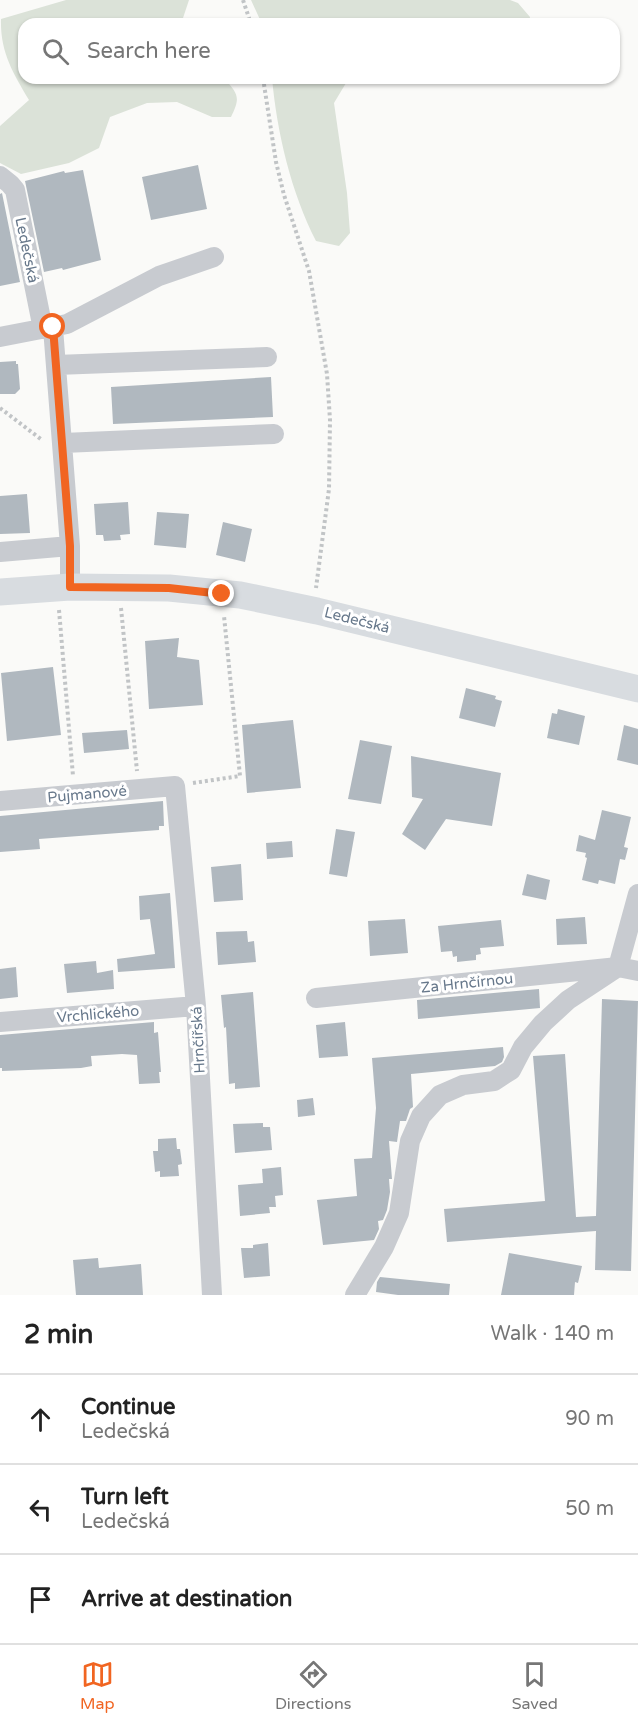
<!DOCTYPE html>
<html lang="en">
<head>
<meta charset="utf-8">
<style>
	body { margin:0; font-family:"Varela Round",sans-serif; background:#f2f2f2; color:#222 }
	.stop { position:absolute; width:18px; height:18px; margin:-14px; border:4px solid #f16521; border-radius:50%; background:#fff }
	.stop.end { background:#f16521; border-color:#fff; box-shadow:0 2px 6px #0008 }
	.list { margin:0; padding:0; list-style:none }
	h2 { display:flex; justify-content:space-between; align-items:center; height:78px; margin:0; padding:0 24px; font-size:26px }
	h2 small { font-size:20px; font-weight:400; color:#767676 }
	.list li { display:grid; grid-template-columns:39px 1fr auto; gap:18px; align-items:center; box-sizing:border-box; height:90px; padding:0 24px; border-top:2px solid #e0e0e0 }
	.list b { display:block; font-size:22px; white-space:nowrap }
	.list p { margin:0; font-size:20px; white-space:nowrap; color:#767676 }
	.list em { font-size:20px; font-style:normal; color:#767676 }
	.icon { flex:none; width:33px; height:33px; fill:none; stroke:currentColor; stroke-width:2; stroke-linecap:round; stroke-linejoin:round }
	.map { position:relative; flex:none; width:638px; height:1295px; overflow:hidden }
	.search { position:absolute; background:#fff; box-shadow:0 2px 4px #0004; left:18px; right:18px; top:18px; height:66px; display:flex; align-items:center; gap:15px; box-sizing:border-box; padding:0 21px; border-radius:18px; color:#767676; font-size:22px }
	.sheet { height:348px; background:#fff }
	nav { display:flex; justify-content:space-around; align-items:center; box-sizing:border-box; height:84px; border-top:2px solid #e0e0e0; background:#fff; font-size:16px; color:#767676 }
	nav a { display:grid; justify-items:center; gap:3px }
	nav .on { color:#f16521 }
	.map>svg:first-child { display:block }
</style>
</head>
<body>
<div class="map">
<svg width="638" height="1295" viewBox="0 0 638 1295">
	<rect width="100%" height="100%" fill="#fafaf8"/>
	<path fill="#dbe2d8" d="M 66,0 L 189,0 L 181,24 L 24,24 L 24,78 L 224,78 C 238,94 241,97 231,117 L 212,117 L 177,102 L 147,103 L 110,117 L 99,148 L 69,163 L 21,174 L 0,163 L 0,126 L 29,100 C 13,73 0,52 1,19 Z
		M 251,0 L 510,0 L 518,3 L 530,17 L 529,24 L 262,24 Z
		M 272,78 L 353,78 L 346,83 L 334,103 L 347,193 L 350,233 L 339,246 L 316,241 C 291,192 277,133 272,78 Z"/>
	<path fill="#b0b8bf" d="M 198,165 L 207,209 L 151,220 L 142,177 Z
		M 83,170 L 101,260 L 63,270 L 62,268 L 44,272 L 25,181 L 64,171 L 65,173 Z
		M 2,193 L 20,282 L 0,286 L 0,194 Z
		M 16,361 L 16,364 L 18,364 L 20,389 L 15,394 L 0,394 L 0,362 Z
		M 271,377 L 273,417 L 113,424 L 111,387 Z
		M 27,494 L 30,533 L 0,534 L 0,496 Z
		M 128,502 L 130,534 L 120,535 L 121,540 L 104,541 L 103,535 L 96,535 L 94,504 Z
		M 157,512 L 189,514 L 186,548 L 154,545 Z
		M 223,522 L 252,529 L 245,562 L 216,555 Z
		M 179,638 L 177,657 L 199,660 L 203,705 L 149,709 L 145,641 Z
		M 53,667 L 61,735 L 7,741 L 1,673 Z
		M 466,688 L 496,696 L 495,699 L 502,701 L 495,727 L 459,718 Z
		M 558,709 L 585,716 L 579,745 L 547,738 L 552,713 L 557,714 Z
		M 293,720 L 301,788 L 247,793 L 242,725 Z
		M 624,725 L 638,729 L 638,765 L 617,760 Z
		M 127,730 L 129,749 L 84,753 L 82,733 Z
		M 360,740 L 392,746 L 381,804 L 348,799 Z
		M 411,756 L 501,773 L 492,826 L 446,819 L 425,850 L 402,834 L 423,799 L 412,797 Z
		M 163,801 L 164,826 L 159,826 L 159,830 L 39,839 L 40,849 L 0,852 L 0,816 Z
		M 602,810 L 631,817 L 624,847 L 628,848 L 625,860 L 620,859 L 615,884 L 599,880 L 598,884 L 582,880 L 587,858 L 585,857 L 586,853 L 576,851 L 579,835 L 595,840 Z
		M 336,829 L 355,832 L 347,877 L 329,874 Z
		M 292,841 L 293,857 L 267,859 L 266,843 Z
		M 241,864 L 243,900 L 214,902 L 211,867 Z
		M 527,874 L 550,880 L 546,900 L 522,895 Z
		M 170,893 L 175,968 L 118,972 L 117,959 L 155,954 L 150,919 L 140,920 L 139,896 Z
		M 585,917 L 587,944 L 557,945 L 556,919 Z
		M 405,919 L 408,953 L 370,956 L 368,921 Z
		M 501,920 L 504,946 L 480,948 L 481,954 L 476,955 L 476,960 L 466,961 L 457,962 L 457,956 L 453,957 L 452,951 L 441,952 L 438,926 Z
		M 247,931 L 248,942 L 254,941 L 256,962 L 218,965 L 216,932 Z
		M 96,961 L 97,973 L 113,970 L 114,989 L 67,993 L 64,964 Z
		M 16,967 L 18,997 L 0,999 L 0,969 Z
		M 539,989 L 540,1008 L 418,1019 L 417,1000 Z
		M 253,992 L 260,1087 L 235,1089 L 235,1083 L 229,1084 L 226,1027 L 224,1028 L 221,995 Z
		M 602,999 L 638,1001 L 631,1271 L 595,1270 L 596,1231 L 447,1242 L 444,1209 L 545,1201 L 533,1056 L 565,1054 L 576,1217 L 596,1216 Z
		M 154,1022 L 154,1033 L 158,1032 L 161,1072 L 159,1072 L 160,1083 L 139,1084 L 137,1055 L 122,1054 L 91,1056 L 92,1066 L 81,1068 L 2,1071 L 2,1068 L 0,1068 L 0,1035 Z
		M 345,1022 L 348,1056 L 319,1058 L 316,1025 Z
		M 503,1047 L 504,1057 L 502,1062 L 495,1066 L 411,1074 L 413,1107 L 410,1109 L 406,1121 L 400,1121 L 397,1142 L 389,1141 L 392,1179 L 389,1179 L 390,1192 L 387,1210 L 383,1220 L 378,1221 L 379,1229 L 374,1240 L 323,1245 L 317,1200 L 357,1196 L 354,1159 L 372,1158 L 376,1108 L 372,1058 Z
		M 313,1098 L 315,1115 L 298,1117 L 297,1100 Z
		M 263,1123 L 263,1127 L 270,1127 L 272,1150 L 235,1153 L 233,1124 Z
		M 176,1138 L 177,1149 L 180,1149 L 182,1164 L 178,1165 L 179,1176 L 160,1177 L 160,1171 L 155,1172 L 153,1151 L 158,1151 L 158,1139 Z
		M 281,1167 L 283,1195 L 275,1196 L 276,1207 L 269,1207 L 270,1213 L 240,1216 L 238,1185 L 263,1183 L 262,1169 Z
		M 268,1243 L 270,1276 L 244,1278 L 241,1248 L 253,1248 L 253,1245 Z
		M 509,1253 L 582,1266 L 578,1283 L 575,1282 L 574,1295 L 501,1295 Z
		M 98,1258 L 99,1268 L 141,1264 L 143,1295 L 76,1295 L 73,1260 Z
		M 380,1277 L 450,1284 L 449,1295 L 398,1295 L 376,1292 L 377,1282 Z"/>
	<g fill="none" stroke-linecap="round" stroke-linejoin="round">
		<path stroke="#c1c4c6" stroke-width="4" stroke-dasharray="3 3" stroke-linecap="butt" d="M 243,0 L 251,24
			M 263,78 L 276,162 L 284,195 L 309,271 L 327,374 L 330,420 L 329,489 L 316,588
			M 0,408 L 42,440
			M 121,608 L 137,771
			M 59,610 L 73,776
			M 193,783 L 240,776 L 224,616"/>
		<path stroke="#c8cbd0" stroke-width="20" d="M 0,176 L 10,184 L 15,190 L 43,329
			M 53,328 L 70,546 L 70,587
			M 0,337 L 67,324 L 159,276 L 214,257
			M 56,365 L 267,357
			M 63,443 L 274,434
			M 0,552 L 70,546
			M 0,801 L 175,786 L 196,1006 L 212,1295
			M 316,998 L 618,967 L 638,971
			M 0,1022 L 196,1006
			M 355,1295 L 384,1247 L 399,1213 L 410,1141 L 421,1116 L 440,1095 L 463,1085 L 494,1081 L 511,1070 L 523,1047 L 543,1023 L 568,1000 L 618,967 L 638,894"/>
		<path stroke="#d8dce0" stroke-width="27" d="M 0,592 L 70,587 L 169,588 L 240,595 L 317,611 L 638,689"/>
	</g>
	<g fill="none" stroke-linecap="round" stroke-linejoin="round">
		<path stroke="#f16521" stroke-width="8" d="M 53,327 L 70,546 L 70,587 L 169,588 L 222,594"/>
	</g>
	<g text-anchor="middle" stroke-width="6" stroke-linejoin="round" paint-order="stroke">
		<g font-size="15" fill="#67788b" stroke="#fff">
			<text transform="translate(27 250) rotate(78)" y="5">Ledečská</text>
			<text transform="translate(357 620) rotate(14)" y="5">Ledečská</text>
			<text transform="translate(87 794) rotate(-5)" y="5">Pujmanové</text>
			<text transform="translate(467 983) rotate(-6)" y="5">Za Hrnčírnou</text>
			<text transform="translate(98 1014) rotate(-5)" y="5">Vrchlického</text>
			<text transform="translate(198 1040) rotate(-93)" y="5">Hrnčířská</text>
		</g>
	</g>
</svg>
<div class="stop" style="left:53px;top:327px"></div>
<div class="stop end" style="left:222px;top:594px"></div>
<div class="search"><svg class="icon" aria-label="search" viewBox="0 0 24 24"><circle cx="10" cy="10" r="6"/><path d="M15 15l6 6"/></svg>Search here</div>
</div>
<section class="sheet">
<h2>2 min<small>Walk · 140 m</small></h2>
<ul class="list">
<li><svg class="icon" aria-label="ahead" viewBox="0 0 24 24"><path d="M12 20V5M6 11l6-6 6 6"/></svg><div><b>Continue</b><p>Ledečská</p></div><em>90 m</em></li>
<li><svg class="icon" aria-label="left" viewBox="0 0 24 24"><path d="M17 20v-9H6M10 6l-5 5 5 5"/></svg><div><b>Turn left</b><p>Ledečská</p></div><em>50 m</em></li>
<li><svg class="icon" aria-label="arrive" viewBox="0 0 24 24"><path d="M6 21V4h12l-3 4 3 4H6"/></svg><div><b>Arrive at destination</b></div></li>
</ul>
</section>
<nav>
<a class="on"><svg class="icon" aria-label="map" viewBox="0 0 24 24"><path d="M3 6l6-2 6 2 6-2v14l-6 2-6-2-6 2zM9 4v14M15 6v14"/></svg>Map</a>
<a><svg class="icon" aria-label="directions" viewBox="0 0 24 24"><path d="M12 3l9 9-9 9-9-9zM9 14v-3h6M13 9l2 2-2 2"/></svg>Directions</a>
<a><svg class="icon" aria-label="saved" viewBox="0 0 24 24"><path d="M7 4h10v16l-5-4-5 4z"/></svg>Saved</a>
</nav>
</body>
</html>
